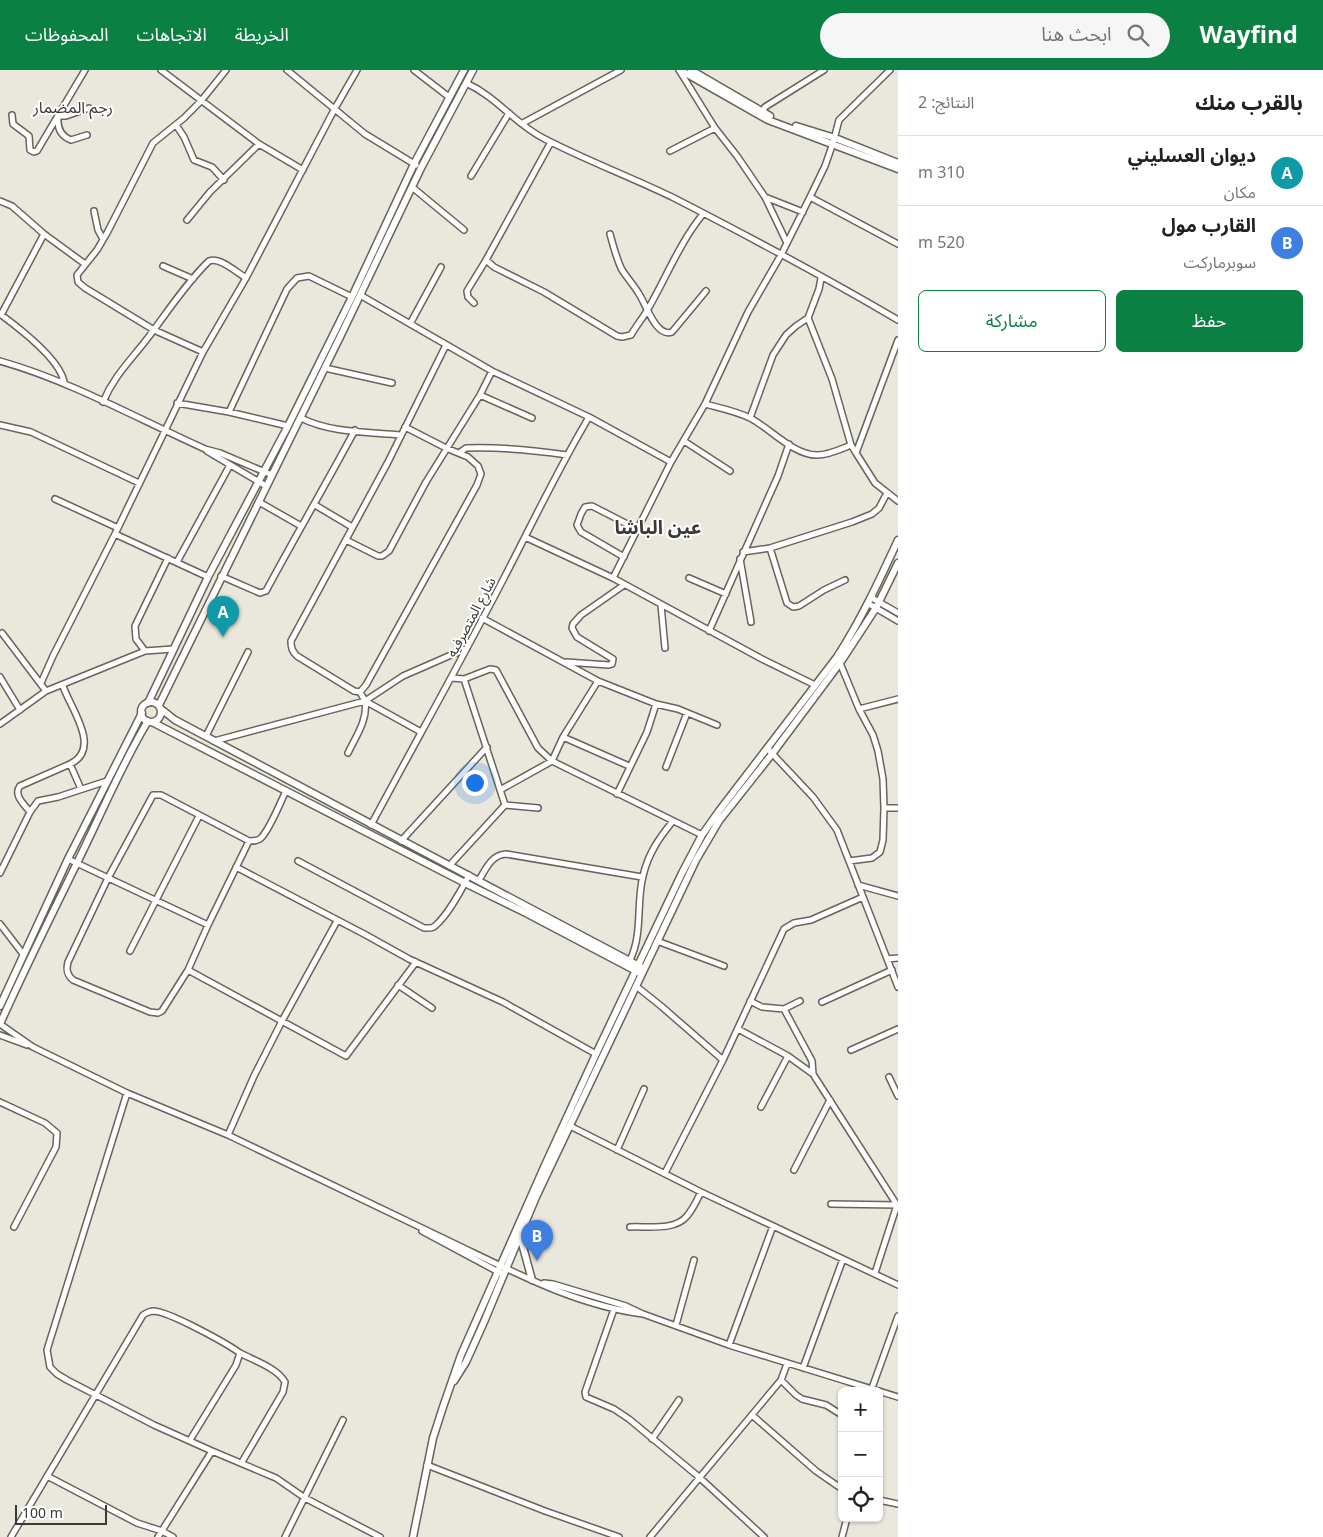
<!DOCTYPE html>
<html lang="ar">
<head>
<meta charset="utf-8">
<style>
	body { margin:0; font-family:Georgia,"Noto Sans Arabic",serif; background:#f6f6f6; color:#202124; direction:rtl }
	.controls { position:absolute; right:15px; bottom:15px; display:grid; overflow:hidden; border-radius:8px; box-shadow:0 1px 4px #0004 }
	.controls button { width:45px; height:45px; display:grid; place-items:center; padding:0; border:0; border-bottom:1px solid #e0e0e0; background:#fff; color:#202124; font:25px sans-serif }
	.scale { position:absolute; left:15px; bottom:12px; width:92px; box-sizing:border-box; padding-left:5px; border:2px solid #3a3935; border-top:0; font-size:14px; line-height:18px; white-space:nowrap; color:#3a3935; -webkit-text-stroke:4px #fff; paint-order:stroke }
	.you { position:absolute; left:474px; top:712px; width:18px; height:18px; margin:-12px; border:4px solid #fff; border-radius:50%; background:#1a73e8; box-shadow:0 0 0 8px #1a73e833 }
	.badge { display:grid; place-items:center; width:32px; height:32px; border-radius:50%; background:#0b8043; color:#fff; font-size:16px; font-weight:700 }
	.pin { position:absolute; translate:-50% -41px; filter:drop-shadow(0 1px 2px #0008) }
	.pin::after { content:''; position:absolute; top:26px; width:18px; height:15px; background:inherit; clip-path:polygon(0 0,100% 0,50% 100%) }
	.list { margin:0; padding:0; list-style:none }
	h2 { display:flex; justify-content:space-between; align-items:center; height:65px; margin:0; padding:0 20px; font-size:21px }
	h2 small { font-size:16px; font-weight:400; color:#757577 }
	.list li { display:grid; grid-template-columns:32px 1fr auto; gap:15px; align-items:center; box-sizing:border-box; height:70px; padding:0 20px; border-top:1px solid #e0e0e0 }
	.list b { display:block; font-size:19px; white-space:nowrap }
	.list p { margin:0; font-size:16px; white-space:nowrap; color:#757577 }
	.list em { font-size:16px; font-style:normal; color:#757577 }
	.actions { display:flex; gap:10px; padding:15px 20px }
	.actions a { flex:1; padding:11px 0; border:1px solid #0b8043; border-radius:8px; text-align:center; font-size:18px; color:#0b8043 }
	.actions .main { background:#0b8043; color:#fff }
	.icon { flex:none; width:28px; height:28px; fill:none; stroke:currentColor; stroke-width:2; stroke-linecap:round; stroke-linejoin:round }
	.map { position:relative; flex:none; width:898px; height:1467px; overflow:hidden; direction:ltr }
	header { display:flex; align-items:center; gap:30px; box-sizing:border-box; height:70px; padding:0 25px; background:#0b8043; color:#fff }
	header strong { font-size:24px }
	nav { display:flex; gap:28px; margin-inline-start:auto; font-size:18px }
	.search { width:350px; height:45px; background:#f6f6f6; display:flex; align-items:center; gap:12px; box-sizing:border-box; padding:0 18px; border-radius:28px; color:#757577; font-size:19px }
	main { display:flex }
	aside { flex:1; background:#fff }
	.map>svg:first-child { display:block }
</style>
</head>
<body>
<header>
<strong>Wayfind</strong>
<div class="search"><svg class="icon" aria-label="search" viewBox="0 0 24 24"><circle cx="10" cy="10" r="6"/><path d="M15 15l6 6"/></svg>ابحث هنا</div>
<nav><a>الخريطة</a><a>الاتجاهات</a><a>المحفوظات</a></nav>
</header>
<main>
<aside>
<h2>بالقرب منك<small>النتائج: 2</small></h2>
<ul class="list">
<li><span class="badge" style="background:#0f9aa8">A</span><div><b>ديوان العسليني</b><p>مكان</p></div><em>310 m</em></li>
<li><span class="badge" style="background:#3f7fe0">B</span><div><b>القارب مول</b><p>سوبرماركت</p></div><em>520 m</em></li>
</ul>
<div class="actions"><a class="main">حفظ</a><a>مشاركة</a></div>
</aside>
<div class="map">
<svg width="898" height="1467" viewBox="0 0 898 1467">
	<rect width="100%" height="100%" fill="#eae7dc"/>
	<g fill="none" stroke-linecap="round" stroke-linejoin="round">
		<defs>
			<path id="minor" d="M 161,0 L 259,74 L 303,100
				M 287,0 L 365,64 L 416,95
				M 414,0 L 449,27
				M 679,0 L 715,58 L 737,86 L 765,127 L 787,173
				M 466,13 C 497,27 514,53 543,68 C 585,90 631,107 674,128 C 750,167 825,207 898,250
				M 762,42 L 765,37 L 824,0
				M 12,45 L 13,54 L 29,66 L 30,80 L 34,82 L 37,81 L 85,0
				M 523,53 L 621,0
				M 176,55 L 184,67 L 194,90 L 212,97 L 224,110
				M 87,65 L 71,70 C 60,66 57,57 58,46 L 66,46 L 89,38
				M 670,81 L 715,58
				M 471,106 L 509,43
				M 412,117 L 464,160
				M 765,127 L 803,142
				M 810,127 L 898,174
				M 0,131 L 12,136 L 44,164 L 85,194
				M 94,141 L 98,160 L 103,169
				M 187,150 L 210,122 L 259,74
				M 610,164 C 613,175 616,187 621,198 C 626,207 634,215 639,224 C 646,234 656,268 672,262 L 706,221
				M 486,190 L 494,197 L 544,222 L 617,266 L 622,267 L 631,265 C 636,256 643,248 648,239 C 666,208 680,172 703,144
				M 163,196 L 193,209
				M 360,225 L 492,301 L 589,347 L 671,392
				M 474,233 L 468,227 L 467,221 L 486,190 L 551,72
				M 0,244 C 19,258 60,289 64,312
				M 1,245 L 44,164
				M 808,248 L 832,309 L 851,375 L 856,383
				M 410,254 L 441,197
				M 898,270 L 856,383 L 875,413 L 898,431
				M 203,282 L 154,260 L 85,218 L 78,212 L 77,205 L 97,180 L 107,163 L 153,73 L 184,48 L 201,31 L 226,0
				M 0,291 C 71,311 138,349 205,379 L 220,383 L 272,405
				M 325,298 L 392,313
				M 480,325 L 532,348
				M 103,332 C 114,306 130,291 147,269 C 166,244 186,213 209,191 C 220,187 236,202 246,208
				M 177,333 L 229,342 L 288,356
				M 705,334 C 720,338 736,341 750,348 C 770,358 793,385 817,385 C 829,385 841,379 851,375
				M 229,342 L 287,219 L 297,208 L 309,206 L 352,227
				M 301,348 C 330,363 369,362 401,365
				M 750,348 L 773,285 L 786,265 L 796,256 L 808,248 L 819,219 L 821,208
				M 0,355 L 31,362 L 139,413
				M 684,371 L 730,401
				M 207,381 L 266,416
				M 459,383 L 466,378 C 500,377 533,380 567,385
				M 55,429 L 118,458
				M 259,432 L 301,456
				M 315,435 L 352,457
				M 115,464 L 208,507
				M 525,467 L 613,508 L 762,589 L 815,615
				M 346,470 L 378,486 L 382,486 L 389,481 L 426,412 L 480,325 L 492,301
				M 770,478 L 787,533 L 793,537 L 799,536 L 824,520 L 845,510
				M 743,482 L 770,478 L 852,452 L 872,444 L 879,438 L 887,423
				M 624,487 L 581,462 L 577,455 L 581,444 L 585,437 L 592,436 L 637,459
				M 740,489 L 751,552
				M 177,492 L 230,395
				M 221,506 L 260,523 L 266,521 C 295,467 326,414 355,360
				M 613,508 L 671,392 L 705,334 L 748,242 L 781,185 L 810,127 L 825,96 L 833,73 L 839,50 L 890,0
				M 689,508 L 726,524
				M 872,528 L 898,543
				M 869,534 L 898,551
				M 661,535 L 665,578
				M 482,548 L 598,611 L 656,634
				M 709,561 L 778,406 L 789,374
				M 145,581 L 136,569 L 135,556 L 168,488
				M 566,592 L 609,595 L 612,594 L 613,589 L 577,567 L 572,558 L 573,554 L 581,545 L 624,515
				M 840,593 L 859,639 L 873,665 L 878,681 L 883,709 L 884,738 L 883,770 L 880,782 L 872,788 L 849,791
				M 0,607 L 20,640
				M 452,608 L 464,609 L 490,599 L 496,600 L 538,678 L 552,691 L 702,765
				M 464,609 L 505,735
				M 41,613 L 53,586 L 115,464 L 203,282 L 246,208 L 334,40 L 357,0
				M 63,616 C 69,636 103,679 70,694
				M 46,621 L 145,581 L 173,579
				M 360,622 L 366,615 L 477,415 L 481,404 L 478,396 L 468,387 L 446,378 L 405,357
				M 859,639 L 898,629
				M 0,654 L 46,621 L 2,563
				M 421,662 L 365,631 L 360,622 L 354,621 L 297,586 C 292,581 291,578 291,571 L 388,392 L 446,275
				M 206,666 L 248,582
				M 563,667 L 629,696
				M 214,671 L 365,631 L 403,606 L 467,578
				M 767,678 L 813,727 L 837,760 L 898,917
				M 348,683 C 356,666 368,650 365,631
				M 666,697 L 687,643
				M 500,720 L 552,691 L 563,667 L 598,611
				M 617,724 L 647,662 L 656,634 L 678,639 L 717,655
				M 884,738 L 898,738
				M 30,742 C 24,734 13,725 20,716 L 70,694 L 81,719
				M 371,755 C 415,673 461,591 504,508 C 532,454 558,399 589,347
				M 249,771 L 208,855 L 188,900 L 162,941 L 158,943 L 150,942 L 73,910 C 67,905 66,900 68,892 L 108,808 L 153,725 L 161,725 L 249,771 C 254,771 258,771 261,768 C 270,759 280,733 286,721
				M 401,771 L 487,677
				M 68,789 L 208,855
				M 298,791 L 424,858 C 428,858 432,859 435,856 C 447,846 462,819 469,805
				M 449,796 L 505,735 L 538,738
				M 236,797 L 366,865 L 409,889 L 503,932 L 596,984
				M 0,803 L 30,742 L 38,731 L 58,727 L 107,711
				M 479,810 C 486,799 491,785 506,784 L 642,807
				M 858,815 L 898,826
				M 337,851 L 282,951 L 254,1006 L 228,1065 C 302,1101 376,1136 449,1171 C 512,1201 574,1235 643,1244
				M 0,854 L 23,884
				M 657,871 L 724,896
				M 130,881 L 199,746
				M 887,889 L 898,888
				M 630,890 C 643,864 636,833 643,806 C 648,784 659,768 673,751
				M 188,900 L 346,986 L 416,892
				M 398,915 L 432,938
				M 636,916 L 661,936 L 723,990
				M 750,931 L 762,937 L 784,939 L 800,931
				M 822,932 L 892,900
				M 784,939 L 812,991 L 813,1004
				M 0,954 L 33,977 L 127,1023 L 228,1065
				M 738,959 L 788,986 L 813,1004 L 897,1135 L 875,1203
				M 0,965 L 27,975
				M 851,980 L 898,959
				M 889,1007 L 898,1026
				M 127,1023 L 47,1280 L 50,1297 L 57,1304 L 67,1310 L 154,1355 L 212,1381 L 276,1408 L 305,1428 L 380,1467
				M 0,1032 L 45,1053 L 57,1063 L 56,1077 L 14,1157
				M 761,1037 L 788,986
				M 570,1056 L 701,1122 L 898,1215
				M 617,1080 L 644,1019
				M 794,1100 L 830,1030
				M 665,1103 L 723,990 L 784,859 L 794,853 L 811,850 L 863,827
				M 831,1134 L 898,1135
				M 630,1157 C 648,1156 675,1161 687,1146 C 693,1139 697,1130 701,1122
				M 422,1161 L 504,1205
				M 544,1213 L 553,1214 L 626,1236 L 643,1244 L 729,1275 L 898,1327
				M 614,1239 L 585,1322 L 586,1327 L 614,1339 L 629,1349 L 699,1407 L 764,1467
				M 676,1255 L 694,1190
				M 729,1275 L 773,1156
				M 240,1283 C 255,1291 277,1298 285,1312 L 283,1322 L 242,1392
				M 803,1298 L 843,1189
				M 781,1310 L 796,1325 L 802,1329 L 826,1335 L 842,1345
				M 872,1318 L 898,1246
				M 752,1345 L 816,1401 L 842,1419
				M 652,1369 L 679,1330
				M 427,1395 L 545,1441 L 619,1467
				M 47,1406 L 137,1453 L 162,1461 L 173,1467
				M 879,1430 L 898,1434
				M 11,1467 L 143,1245 C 146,1243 150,1241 154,1241 C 170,1242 226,1273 240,1283 L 236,1295 L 190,1370
				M 158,1467 L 212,1381
				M 285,1467 L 343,1350
				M 650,1467 L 781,1310 L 787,1294
				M 842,1467 L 847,1448"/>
			<path id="tertiary" d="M 680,0 L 768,50 L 898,99
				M 691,0 L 770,46
				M 796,56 L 835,68 L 898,93
				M141 642a10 10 0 1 1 20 0a10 10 0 1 1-20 0Z
				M 148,633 L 208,507 L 288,356 L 352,227 L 414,94 L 464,0
				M 159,635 L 340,267 L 421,98 L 473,0
				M 161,639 L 175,650 L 641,897
				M 152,652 L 465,813 L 526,843 L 640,903
				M 0,936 L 68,789 L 142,643
				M 0,954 C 24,900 50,848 76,795 C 100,747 120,697 148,651
				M 520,1166 L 532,1210
				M 454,1311 L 466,1292 L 484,1252 L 536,1127 L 696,790 L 719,751 L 772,684 L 840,593 L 876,538 L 898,493
				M 413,1467 L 433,1368 L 443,1337 L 461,1285 L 545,1095 L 596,984 L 682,803 L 702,765 L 719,741 L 837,587 C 861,550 879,511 898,470"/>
		</defs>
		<use href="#minor" stroke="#67645a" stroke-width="8"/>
		<use href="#tertiary" stroke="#67645a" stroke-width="9"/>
		<use href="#minor" stroke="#fff" stroke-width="5"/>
		<use href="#tertiary" stroke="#fff" stroke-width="6"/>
	</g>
	<g text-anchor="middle" stroke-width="4" stroke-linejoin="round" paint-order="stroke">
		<g font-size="14" fill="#3a3935" stroke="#fff">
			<text transform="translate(471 547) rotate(-62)" y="5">شارع المتصرفيه</text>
		</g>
		<g font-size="16" fill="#3a3935" stroke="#fff">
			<text x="73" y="43">رجم المضمار</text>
		</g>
		<g font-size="19" font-weight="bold" fill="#3a3935" stroke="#fff">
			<text x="658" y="464">عين الباشا</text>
		</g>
	</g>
</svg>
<div class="controls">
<button>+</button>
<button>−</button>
<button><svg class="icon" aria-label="locate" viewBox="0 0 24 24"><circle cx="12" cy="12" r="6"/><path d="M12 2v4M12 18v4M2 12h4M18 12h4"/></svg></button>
</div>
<div class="scale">100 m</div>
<div class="you"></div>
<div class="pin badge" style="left:223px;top:567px;background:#0f9aa8">A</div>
<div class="pin badge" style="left:537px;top:1191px;background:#3f7fe0">B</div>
</div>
</main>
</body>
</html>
